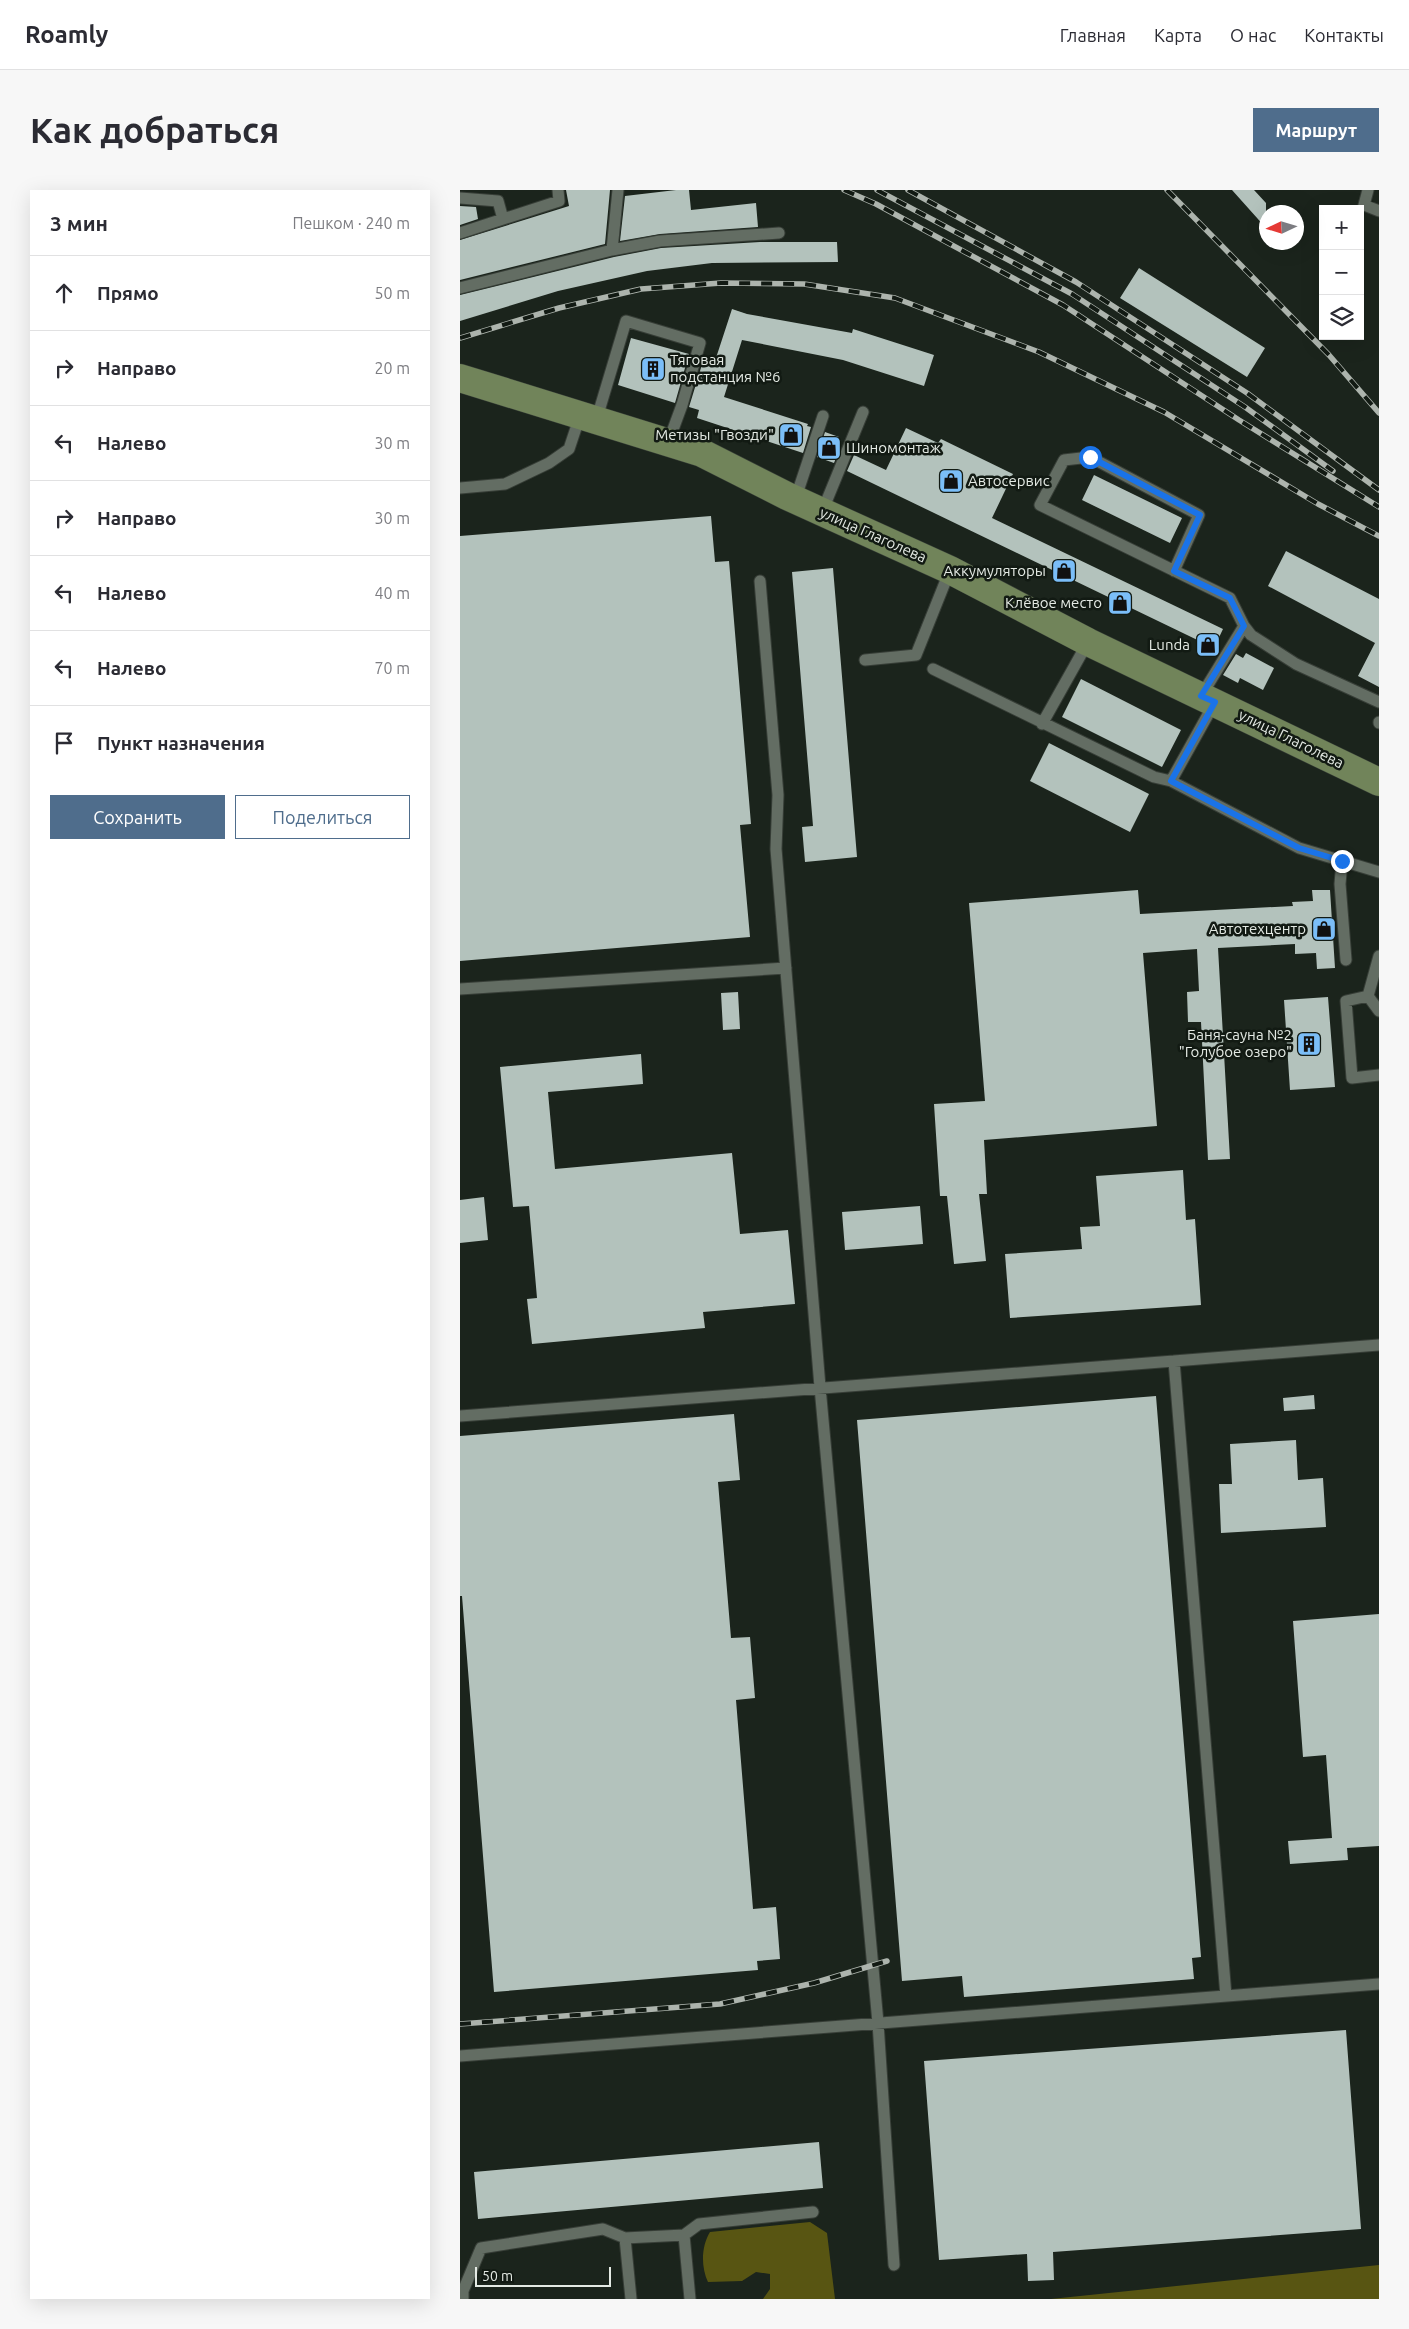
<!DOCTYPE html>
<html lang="ru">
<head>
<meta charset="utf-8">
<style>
	body { margin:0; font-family:Ubuntu,sans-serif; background:#f7f7f7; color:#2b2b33 }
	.controls { position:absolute; right:15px; top:15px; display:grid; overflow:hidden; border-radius:0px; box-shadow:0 5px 20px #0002 }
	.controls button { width:45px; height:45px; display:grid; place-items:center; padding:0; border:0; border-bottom:1px solid #e1e1e2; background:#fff; color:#2b2b33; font:25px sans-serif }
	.compass { position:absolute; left:799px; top:15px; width:45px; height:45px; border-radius:50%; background:#fff; box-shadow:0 5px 20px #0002; rotate:266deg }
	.scale { position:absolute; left:15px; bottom:12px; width:136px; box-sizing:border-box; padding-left:5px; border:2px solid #e4eae4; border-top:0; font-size:14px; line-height:18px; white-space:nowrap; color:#e4eae4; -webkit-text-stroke:4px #121a13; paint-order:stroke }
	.stop { position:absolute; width:15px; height:15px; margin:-11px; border:4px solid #1a73e8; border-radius:50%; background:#fff }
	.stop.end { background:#1a73e8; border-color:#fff; box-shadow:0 1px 5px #0008 }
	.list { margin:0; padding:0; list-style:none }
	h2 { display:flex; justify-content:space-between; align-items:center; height:65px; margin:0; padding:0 20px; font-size:21px }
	h2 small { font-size:16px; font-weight:400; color:#7c7c81 }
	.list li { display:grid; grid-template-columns:32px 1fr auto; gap:15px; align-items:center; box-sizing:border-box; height:75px; padding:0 20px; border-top:1px solid #e1e1e2 }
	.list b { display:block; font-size:19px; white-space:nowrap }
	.list em { font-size:16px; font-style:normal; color:#7c7c81 }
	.actions { display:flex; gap:10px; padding:15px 20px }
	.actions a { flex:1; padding:11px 0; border:1px solid #4f6d8c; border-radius:0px; text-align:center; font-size:18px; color:#4f6d8c }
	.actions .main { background:#4f6d8c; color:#fff }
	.icon { flex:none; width:28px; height:28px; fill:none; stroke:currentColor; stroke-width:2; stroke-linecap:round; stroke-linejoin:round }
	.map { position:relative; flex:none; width:919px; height:2109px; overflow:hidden; border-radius:0px }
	header { display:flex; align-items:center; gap:30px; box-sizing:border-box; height:70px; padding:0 25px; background:#fff; border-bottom:1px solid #e1e1e2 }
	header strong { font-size:24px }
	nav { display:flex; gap:28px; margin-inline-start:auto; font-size:18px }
	.intro { display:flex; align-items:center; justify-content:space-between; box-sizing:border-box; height:120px; padding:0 30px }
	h1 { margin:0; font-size:35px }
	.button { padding:12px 22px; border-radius:0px; background:#4f6d8c; color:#fff; font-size:18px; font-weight:700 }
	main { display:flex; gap:30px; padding:0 30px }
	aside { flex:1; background:#fff; border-radius:0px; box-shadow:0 5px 20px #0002 }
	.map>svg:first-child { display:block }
</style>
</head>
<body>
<header>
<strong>Roamly</strong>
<nav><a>Главная</a><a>Карта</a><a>О нас</a><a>Контакты</a></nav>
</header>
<div class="intro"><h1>Как добраться</h1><a class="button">Маршрут</a></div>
<main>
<aside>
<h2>3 мин<small>Пешком · 240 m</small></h2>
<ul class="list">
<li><svg class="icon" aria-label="ahead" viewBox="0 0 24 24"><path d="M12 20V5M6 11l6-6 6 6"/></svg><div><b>Прямо</b></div><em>50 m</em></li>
<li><svg class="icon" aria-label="right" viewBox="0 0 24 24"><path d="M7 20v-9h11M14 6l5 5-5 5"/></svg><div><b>Направо</b></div><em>20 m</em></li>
<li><svg class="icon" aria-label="left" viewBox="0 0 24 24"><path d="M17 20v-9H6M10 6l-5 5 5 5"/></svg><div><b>Налево</b></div><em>30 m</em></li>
<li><svg class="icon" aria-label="right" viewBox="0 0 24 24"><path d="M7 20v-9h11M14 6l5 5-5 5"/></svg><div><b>Направо</b></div><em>30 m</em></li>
<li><svg class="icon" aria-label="left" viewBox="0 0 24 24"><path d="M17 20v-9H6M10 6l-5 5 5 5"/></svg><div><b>Налево</b></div><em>40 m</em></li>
<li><svg class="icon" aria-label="left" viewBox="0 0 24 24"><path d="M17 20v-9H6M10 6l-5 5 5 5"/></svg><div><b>Налево</b></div><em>70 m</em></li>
<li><svg class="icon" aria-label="arrive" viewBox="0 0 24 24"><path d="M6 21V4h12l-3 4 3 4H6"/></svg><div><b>Пункт назначения</b></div></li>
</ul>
<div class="actions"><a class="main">Сохранить</a><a>Поделиться</a></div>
</aside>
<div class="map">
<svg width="919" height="2109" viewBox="0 0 919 2109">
	<rect width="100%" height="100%" fill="#1b241c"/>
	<path fill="#585512" d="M 350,2032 L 367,2043 L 375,2109 L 303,2109 L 310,2099 L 310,2084 L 296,2082 L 282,2091 L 248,2092 C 241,2077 241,2057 250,2042 Z
		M 919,2075 L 919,2109 L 591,2109 Z"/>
	<path fill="#b3c2bc" d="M 106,0 L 150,0 L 145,54 L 0,90 L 0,50 L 109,16 Z
		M 216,0 L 229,0 L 231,20 L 296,13 L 298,37 L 200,44 L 160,51 L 165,6 Z
		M 772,0 L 794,0 L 806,13 L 806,38 Z
		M 0,16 L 16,17 L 18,29 L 0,35 Z
		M 300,52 L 377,52 L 378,72 L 252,73 L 187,81 L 98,101 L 0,131 L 0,105 L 154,67 L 201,58 Z
		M 679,78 L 805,158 L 787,187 L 660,108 Z
		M 272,119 L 287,124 L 392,143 L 393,139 L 474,165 L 464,196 L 383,170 L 282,150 L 264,207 L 348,234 L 347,236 L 351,237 L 343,263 L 237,228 L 239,220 L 229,217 L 244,168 L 255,171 Z
		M 171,148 L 229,164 L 215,213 L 158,195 Z
		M 446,238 L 478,253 L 481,249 L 553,284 L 532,328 L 763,439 L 754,458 L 387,281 L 394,265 L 426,280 Z
		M 365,242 L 379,247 L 376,256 L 380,258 L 374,273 L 357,267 Z
		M 634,285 L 722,328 L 710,353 L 622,310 Z
		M 251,326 L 255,372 L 269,371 L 291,634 L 280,635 L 290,747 L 0,771 L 0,346 Z
		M 826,361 L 919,409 L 919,497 L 898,486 L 915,453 L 808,396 Z
		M 373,378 L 397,667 L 345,672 L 342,637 L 353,636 L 332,382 Z
		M 786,463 L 814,478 L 803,500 L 780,488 L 778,493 L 763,485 L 776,464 L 783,468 Z
		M 621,489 L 721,540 L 702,577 L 602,527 Z
		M 589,553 L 689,604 L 670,642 L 570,591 Z
		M 678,700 L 680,724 L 833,716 L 832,712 L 853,711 L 852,700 L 870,700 L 875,778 L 857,779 L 856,763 L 835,764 L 835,754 L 758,758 L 770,969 L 748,970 L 741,832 L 728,832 L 727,802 L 739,801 L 737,759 L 683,763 L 697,936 L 524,950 L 527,1004 L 519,1004 L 526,1071 L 494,1074 L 487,1006 L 480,1006 L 474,914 L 525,911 L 509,713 Z
		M 278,802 L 280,839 L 263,840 L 261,803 Z
		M 868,807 L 875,897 L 830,900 L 824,810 Z
		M 181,864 L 183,894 L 88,902 L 95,979 L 272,963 L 280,1044 L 328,1040 L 335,1114 L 243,1122 L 245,1138 L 72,1154 L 67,1109 L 77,1108 L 69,1016 L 53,1017 L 40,877 Z
		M 723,980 L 726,1030 L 735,1029 L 741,1115 L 550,1128 L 545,1064 L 622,1059 L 620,1037 L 640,1036 L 636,986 Z
		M 24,1007 L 28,1050 L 0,1053 L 0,1010 Z
		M 460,1016 L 463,1054 L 385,1060 L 382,1022 Z
		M 854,1205 L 855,1219 L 824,1221 L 823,1208 Z
		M 696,1206 L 741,1767 L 732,1768 L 734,1789 L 504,1807 L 502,1786 L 442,1791 L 397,1230 Z
		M 274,1224 L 280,1290 L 258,1292 L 271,1448 L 290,1447 L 295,1508 L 276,1510 L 293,1719 L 316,1717 L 320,1769 L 297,1771 L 298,1780 L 34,1802 L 2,1406 L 0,1406 L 0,1246 Z
		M 836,1250 L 838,1290 L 863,1288 L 866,1337 L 761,1343 L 759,1294 L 772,1294 L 770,1254 Z
		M 919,1424 L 919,1656 L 887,1658 L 888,1670 L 830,1674 L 828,1651 L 872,1648 L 866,1565 L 843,1567 L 833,1431 Z
		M 886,1840 L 901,2039 L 593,2062 L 594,2090 L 568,2091 L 567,2064 L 479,2070 L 464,1871 Z
		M 359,1952 L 363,1998 L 18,2029 L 14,1982 Z"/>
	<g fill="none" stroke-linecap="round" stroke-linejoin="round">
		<defs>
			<path id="lane" d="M 908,0 L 904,15 L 919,21
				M 0,8 L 38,11 L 43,29
				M 0,43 L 99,11 L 98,0
				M 152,60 L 200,51 L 319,43
				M 0,98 L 152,60 L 158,0
				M 136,231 L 166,131 L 240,153 L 222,215 L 208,253
				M 0,298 L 45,294 L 89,273 L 109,259 L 120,226
				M 335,310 L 363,226
				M 362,322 L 403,222
				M 714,381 L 739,325 L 630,267 L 604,270 L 580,315 L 770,408 L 784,436 L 791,445 L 836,474 L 919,512
				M 300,391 L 318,605 L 316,659 L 360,1197 L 418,1833 L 434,2075
				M 405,470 L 456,465 L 490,380
				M 473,479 L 694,587 L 711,591
				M 741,506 L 784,436
				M 755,512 L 711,591 L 839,658 L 919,682
				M 919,532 L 919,533
				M 582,534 L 628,452
				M 882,671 L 880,694 L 886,770
				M 0,799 L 326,778
				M 908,806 L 886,811 L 892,888 L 919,885
				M 908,806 L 919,766
				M 908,806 L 919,821
				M 0,1226 L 714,1171
				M 766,1806 L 714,1171 L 919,1155
				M 0,1866 L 919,1794
				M 224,2045 L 230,2109
				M 165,2048 L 171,2109
				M 3,2109 L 3,2101 L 21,2058 L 143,2039 L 165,2048 L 224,2045 L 239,2034 L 353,2022"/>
			<path id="primary" d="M 0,188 L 242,263 L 327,306 L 490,380 L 628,452 L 919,592"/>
		</defs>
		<use href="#lane" stroke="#373e37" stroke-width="13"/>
		<use href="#primary" stroke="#373e37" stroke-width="29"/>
		<use href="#lane" stroke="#636d63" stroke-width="11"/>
		<use href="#primary" stroke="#71845a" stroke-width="28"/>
		<defs>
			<path id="rail" d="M 384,0 L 416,14 L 603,115 L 779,230 L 919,317
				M 417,0 L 612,104 L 785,217 L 873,281
				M 448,0 L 616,92 L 787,203 L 919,300
				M 707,0 L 869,165 L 919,223
				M 0,148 L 99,118 L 181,99 L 261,93 L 344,94 L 435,108 L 579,162 L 704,222 L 858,314 L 919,346
				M 0,1834 L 260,1814 L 354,1793 L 427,1771"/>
		</defs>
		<use href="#rail" stroke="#adb4ad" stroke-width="5.5"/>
		<use href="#rail" stroke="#121a13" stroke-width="4" stroke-dasharray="11" stroke-linecap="butt"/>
	</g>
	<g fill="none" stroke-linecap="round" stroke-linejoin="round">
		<path stroke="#1a73e8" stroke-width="6" d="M 630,267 L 740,325 L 714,381 L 770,408 L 784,436 L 741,506 L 755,512 L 711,591 L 839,658 L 882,671"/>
	</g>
	<defs>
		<symbol id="building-square" viewBox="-11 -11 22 22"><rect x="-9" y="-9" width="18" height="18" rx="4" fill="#7bbef8" stroke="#121a13"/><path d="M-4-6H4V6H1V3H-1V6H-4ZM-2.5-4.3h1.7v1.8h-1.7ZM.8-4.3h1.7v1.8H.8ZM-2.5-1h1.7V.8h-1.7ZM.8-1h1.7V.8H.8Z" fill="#111"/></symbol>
		<symbol id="shop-square" viewBox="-11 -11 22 22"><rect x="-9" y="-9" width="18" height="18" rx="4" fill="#7bbef8" stroke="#121a13"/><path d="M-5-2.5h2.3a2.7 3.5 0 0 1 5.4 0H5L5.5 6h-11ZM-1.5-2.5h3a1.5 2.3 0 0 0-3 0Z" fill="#111"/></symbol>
	</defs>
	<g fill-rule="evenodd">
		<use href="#building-square" x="179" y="165" width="28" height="28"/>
		<use href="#shop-square" x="317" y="231" width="28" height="28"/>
		<use href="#shop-square" x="355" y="244" width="28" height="28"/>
		<use href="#shop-square" x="477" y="277" width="28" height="28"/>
		<use href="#shop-square" x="590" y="367" width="28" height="28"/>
		<use href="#shop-square" x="646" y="399" width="28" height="28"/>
		<use href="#shop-square" x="734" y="441" width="28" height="28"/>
		<use href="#shop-square" x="850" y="725" width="28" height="28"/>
		<use href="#building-square" x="835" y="840" width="28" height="28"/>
	</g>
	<g text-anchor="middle" stroke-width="5" stroke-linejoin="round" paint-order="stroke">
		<g font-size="15" fill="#e4eae4" stroke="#121a13" text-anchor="end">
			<text x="210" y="175" text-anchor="start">Тяговая<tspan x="210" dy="17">подстанция №6</tspan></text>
			<text x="314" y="250">Метизы "Гвозди"</text>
			<text x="386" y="263" text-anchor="start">Шиномонтаж</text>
			<text x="508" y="296" text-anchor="start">Автосервис</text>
			<text x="586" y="386">Аккумуляторы</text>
			<text x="642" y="418">Клёвое место</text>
			<text x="730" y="460">Lunda</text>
			<text x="846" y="744">Автотехцентр</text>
			<text x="832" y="850">Баня-сауна №2<tspan x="832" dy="17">"Голубое озеро"</tspan></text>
		</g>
		<g font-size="15" fill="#e4eae4" stroke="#121a13">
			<text transform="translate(413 345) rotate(24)" y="5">улица Глаголева</text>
			<text transform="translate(831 549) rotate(26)" y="5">улица Глаголева</text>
		</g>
	</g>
</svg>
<div class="controls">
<button>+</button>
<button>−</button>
<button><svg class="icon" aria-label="layers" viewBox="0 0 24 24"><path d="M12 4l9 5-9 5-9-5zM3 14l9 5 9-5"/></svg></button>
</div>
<svg class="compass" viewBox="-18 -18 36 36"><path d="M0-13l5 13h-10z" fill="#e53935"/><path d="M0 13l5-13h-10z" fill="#7c7c81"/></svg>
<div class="scale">50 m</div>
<div class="stop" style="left:630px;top:267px"></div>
<div class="stop end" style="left:882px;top:671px"></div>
</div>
</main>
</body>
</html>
